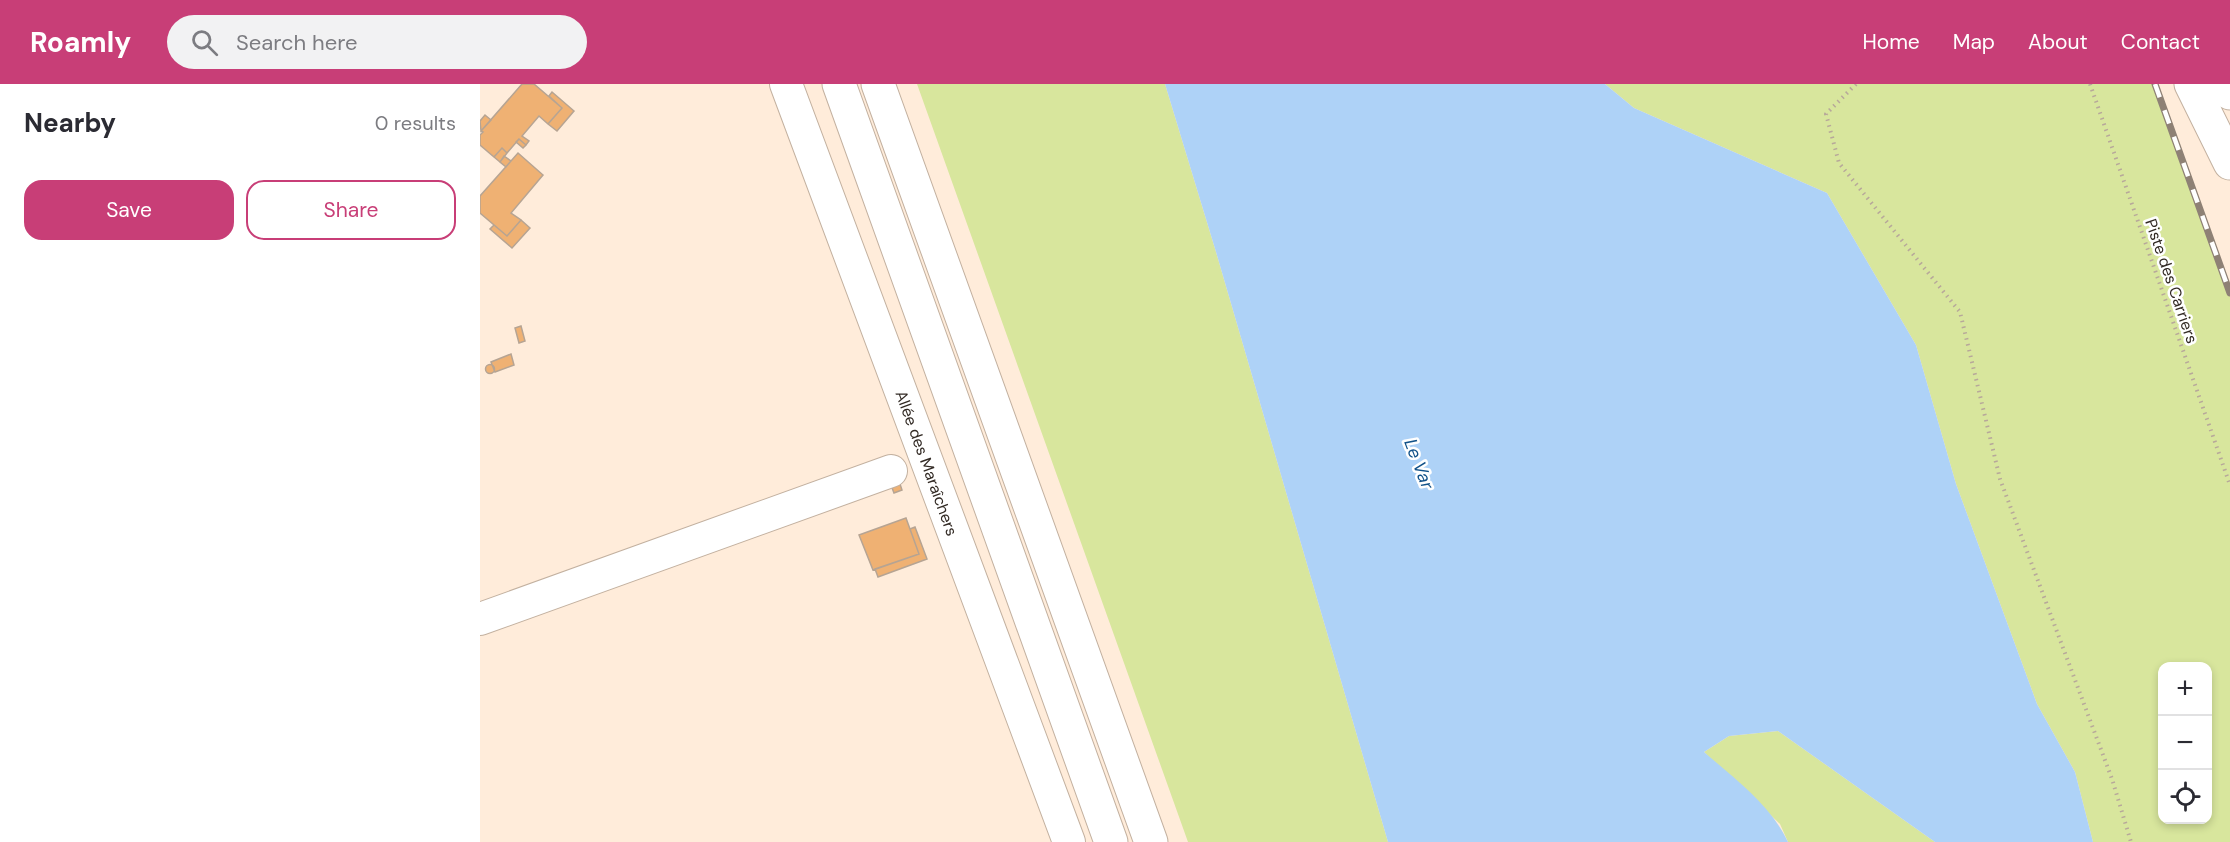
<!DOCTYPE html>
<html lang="en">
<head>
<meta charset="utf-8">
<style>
	body { margin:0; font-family:"DM Sans",sans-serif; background:#f2f2f3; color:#2b2b33 }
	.controls { position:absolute; right:18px; bottom:18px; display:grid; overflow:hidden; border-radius:12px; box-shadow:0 3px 9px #0003 }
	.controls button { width:54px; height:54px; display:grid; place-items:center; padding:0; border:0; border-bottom:2px solid #e1e1e2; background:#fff; color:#2b2b33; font:30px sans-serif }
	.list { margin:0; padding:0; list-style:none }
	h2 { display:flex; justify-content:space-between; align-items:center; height:78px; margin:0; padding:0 24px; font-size:26px }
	h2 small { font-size:20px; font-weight:400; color:#7c7c81 }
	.actions { display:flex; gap:12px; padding:18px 24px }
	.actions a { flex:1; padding:14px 0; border:2px solid #c83e77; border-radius:18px; text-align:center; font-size:21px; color:#c83e77 }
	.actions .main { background:#c83e77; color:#fff }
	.icon { flex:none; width:33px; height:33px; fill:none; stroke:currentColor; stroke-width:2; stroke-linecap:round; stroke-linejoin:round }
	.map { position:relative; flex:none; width:1750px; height:758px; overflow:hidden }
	header { display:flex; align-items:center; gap:36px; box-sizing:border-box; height:84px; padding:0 30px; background:#c83e77; color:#fff }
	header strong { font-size:28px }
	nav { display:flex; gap:33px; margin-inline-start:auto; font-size:21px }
	.search { width:420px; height:54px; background:#f2f2f3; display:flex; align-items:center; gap:15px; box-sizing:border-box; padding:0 21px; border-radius:33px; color:#7c7c81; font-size:22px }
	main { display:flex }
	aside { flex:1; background:#fff }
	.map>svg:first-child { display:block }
</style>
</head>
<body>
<header>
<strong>Roamly</strong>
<div class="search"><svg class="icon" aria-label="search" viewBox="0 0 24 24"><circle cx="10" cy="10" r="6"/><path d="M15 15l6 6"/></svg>Search here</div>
<nav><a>Home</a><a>Map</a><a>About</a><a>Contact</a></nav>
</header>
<main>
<aside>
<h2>Nearby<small>0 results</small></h2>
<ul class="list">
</ul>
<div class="actions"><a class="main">Save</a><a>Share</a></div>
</aside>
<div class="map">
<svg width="1750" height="758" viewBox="0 0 1750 758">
	<rect width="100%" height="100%" fill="#ffecda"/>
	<path fill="#d8e69d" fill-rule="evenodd" d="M 437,0 L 685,0 L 736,168 L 908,758 L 708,758 Z
		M 1125,0 L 1675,0 L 1750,209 L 1750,758 L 1613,758 L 1595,688 L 1557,620 L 1476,400 L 1436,261 L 1347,109 L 1154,24 ZM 1682,582 L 1728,582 L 1728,736 L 1682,736 Z
		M 1298,647 L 1455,758 L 1308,758 L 1300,740 L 1224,668 L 1249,652 Z"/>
	<path fill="#aed2f7" d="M 685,0 L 1125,0 L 1154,24 L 1347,109 L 1436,261 L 1476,400 L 1557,620 L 1595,688 L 1613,758 L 1455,758 L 1298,647 L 1249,652 L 1224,668 C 1255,695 1290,720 1308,758 L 908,758 L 736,168 Z"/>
	<path fill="#efb173" stroke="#b6a493" stroke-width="1.5" d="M 42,0 L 54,0 L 82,24 L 68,40 L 59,32 L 42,52 L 49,57 L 46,61 L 39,55 L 27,69 L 22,64 L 14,73 L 0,61 L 0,51 L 3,48 L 1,47 Z
		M 72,8 L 94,27 L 77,47 L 68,40 L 82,24 L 69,12 Z
		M 5,31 L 11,36 L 1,47 L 0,37 Z
		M 39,55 L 46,61 L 43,64 L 36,58 Z
		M 22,64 L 27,69 L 20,78 L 14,73 Z
		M 38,69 L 63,91 L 31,129 L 41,136 L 27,152 L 0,129 L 0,112 Z
		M 24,72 L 31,77 L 26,83 L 20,78 Z
		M 41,136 L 50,144 L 32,164 L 10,145 L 14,141 L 27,152 Z
		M 41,242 L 45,257 L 39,259 L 35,244 Z
		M 31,270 L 34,281 L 15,288 L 11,278 Z
		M5.5 285a4.5 4.5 0 1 1 9 0a4.5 4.5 0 1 1-9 0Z
		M 419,397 L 422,406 L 414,409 L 411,401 Z
		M 426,434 L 439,470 L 393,486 L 379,451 Z
		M 435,443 L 447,475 L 398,493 L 395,485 L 439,470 L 430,445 Z"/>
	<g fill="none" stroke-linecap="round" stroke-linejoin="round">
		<defs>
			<path id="minor" d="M 306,0 L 589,758
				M 0,535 L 411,387"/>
			<path id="major" d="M 1711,0 L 1750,79
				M 1746,0 L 1750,9"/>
			<path id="highway" d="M 359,0 L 631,758
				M 398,0 L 671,758"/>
		</defs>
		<use href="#minor" stroke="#c3b1a0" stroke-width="34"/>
		<use href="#major" stroke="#c3b1a0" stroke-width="35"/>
		<use href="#highway" stroke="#c3b1a0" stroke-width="35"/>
		<path stroke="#b7a89a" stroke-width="4" stroke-dasharray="1.5 4.5" stroke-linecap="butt" d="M 1376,0 L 1346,30 L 1359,79 L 1480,228 L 1520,395 L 1632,695 L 1651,758
			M 1610,0 L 1750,401"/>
		<use href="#minor" stroke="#fff" stroke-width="32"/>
		<use href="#major" stroke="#fff" stroke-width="33"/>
		<use href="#highway" stroke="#fff" stroke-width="33"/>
		<defs>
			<path id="rail" d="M 1675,0 L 1750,209"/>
		</defs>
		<use href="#rail" stroke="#8e8175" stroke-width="7"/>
		<use href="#rail" stroke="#fff" stroke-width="4.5" stroke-dasharray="14" stroke-linecap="butt"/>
	</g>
	<g text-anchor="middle" stroke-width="5" stroke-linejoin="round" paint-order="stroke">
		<g font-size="16" fill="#322a24" stroke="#fff">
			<text transform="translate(1692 197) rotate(71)" y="6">Piste des Carriers</text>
			<text transform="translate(447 379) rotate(70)" y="6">Allée des Maraîchers</text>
		</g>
		<g font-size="18" font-style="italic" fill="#125289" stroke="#fff">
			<text transform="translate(939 380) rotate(69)" y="6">Le Var</text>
		</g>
	</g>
</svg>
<div class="controls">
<button>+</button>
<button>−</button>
<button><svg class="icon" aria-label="locate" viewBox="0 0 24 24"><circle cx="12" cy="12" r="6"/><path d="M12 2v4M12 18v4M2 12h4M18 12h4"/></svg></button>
</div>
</div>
</main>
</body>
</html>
